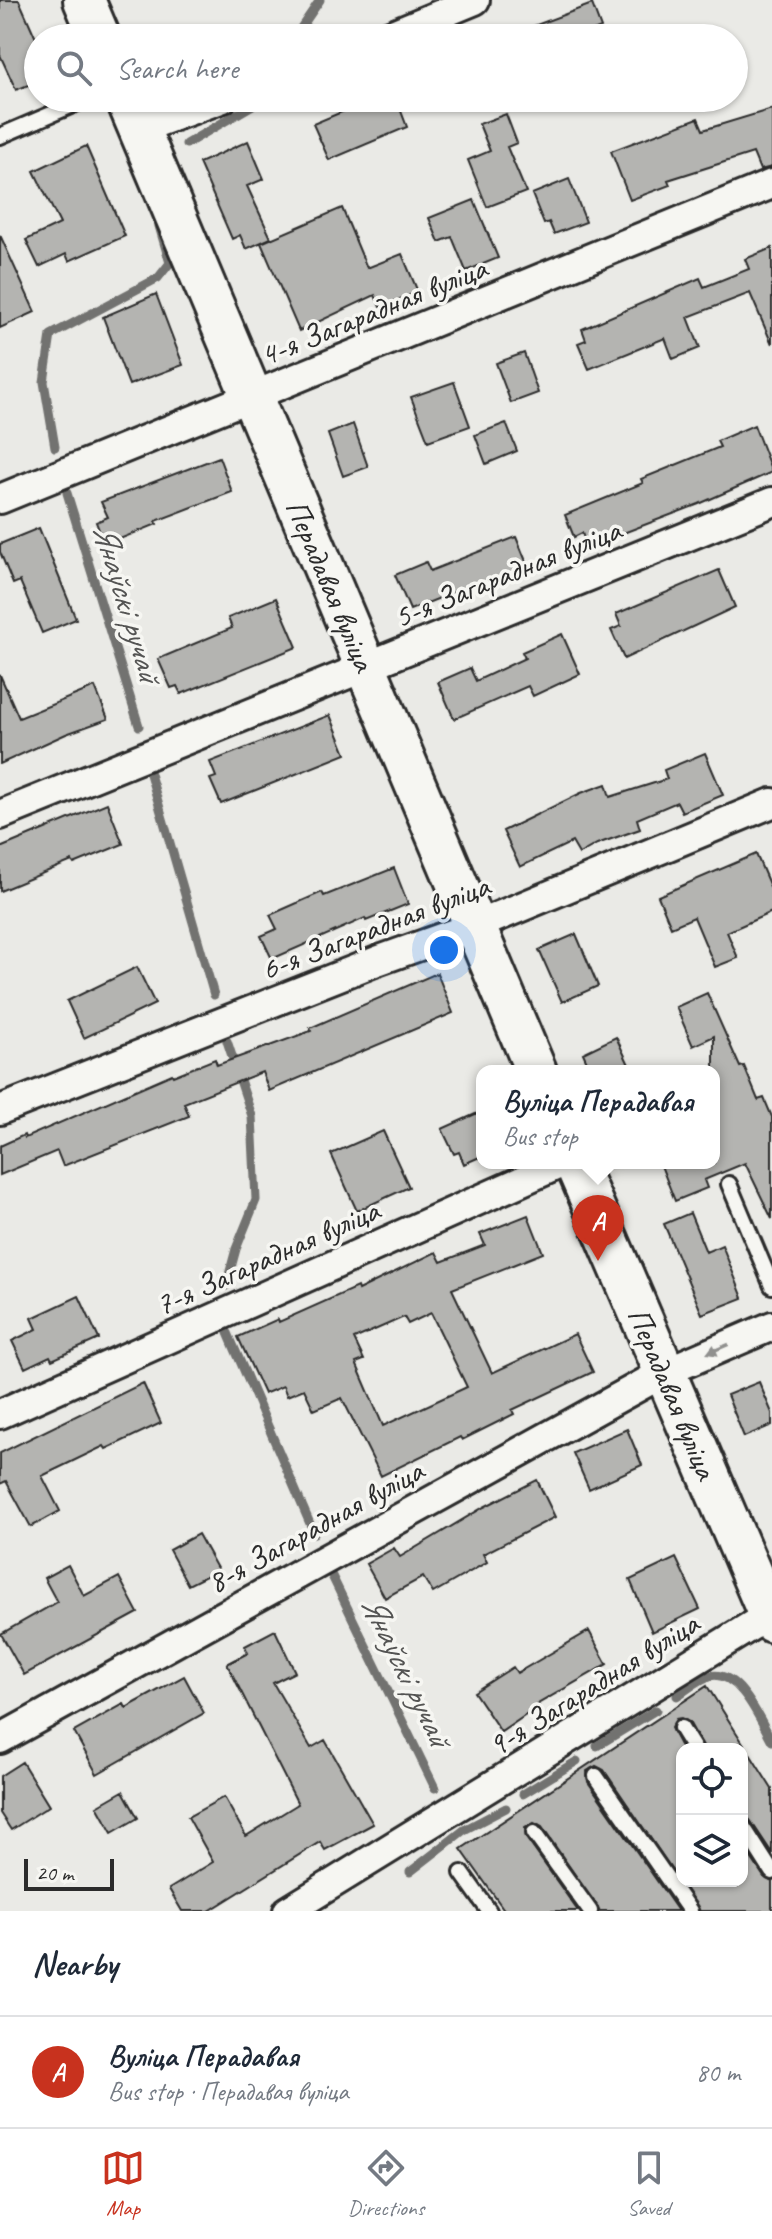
<!DOCTYPE html>
<html lang="en">
<head>
<meta charset="utf-8">
<style>
	body { margin:0; font-family:Caveat,sans-serif; background:#f2f2f3; color:#1f2937 }
	.controls { position:absolute; right:24px; bottom:24px; display:grid; overflow:hidden; border-radius:16px; box-shadow:0 2px 6px #0004 }
	.controls button { width:72px; height:72px; display:grid; place-items:center; padding:0; border:0; border-bottom:2px solid #e0e1e3; background:#fff; color:#1f2937; font:40px sans-serif }
	.scale { position:absolute; left:24px; bottom:20px; width:90px; box-sizing:border-box; padding-left:8px; border:4px solid #2b2b2b; border-top:0; font-size:22px; line-height:28px; white-space:nowrap; color:#2b2b2b; -webkit-text-stroke:6px #f6f6f2; paint-order:stroke }
	.you { position:absolute; left:444px; top:950px; width:28px; height:28px; margin:-20px; border:6px solid #fff; border-radius:50%; background:#1a73e8; box-shadow:0 0 0 12px #1a73e833 }
	.badge { display:grid; place-items:center; width:52px; height:52px; border-radius:50%; background:#c8321e; color:#fff; font-size:26px; font-weight:700 }
	.pin { position:absolute; translate:-50% -66px; filter:drop-shadow(0 2px 4px #0008) }
	.pin::after { content:''; position:absolute; top:42px; width:28px; height:24px; background:inherit; clip-path:polygon(0 0,100% 0,50% 100%) }
	.popup { position:absolute; left:476px; top:1065px; width:244px; height:104px; box-sizing:border-box; display:grid; place-content:center; border-radius:16px; background:#fff; filter:drop-shadow(0 2px 6px #0005); font-size:26px; white-space:nowrap; color:#747a83 }
	.popup b { font-size:30px; color:#1f2937 }
	.popup::after { content:''; position:absolute; left:50%; top:100%; margin-left:-16px; border:16px solid transparent; border-top-color:#fff }
	.list { margin:0; padding:0; list-style:none }
	h2 { display:flex; justify-content:space-between; align-items:center; height:104px; margin:0; padding:0 32px; font-size:34px }
	h2 small { font-size:26px; font-weight:400; color:#747a83 }
	.list li { display:grid; grid-template-columns:52px 1fr auto; gap:24px; align-items:center; box-sizing:border-box; height:112px; padding:0 32px; border-top:2px solid #e0e1e3 }
	.list b { display:block; font-size:30px; white-space:nowrap }
	.list p { margin:0; font-size:26px; white-space:nowrap; color:#747a83 }
	.list em { font-size:26px; font-style:normal; color:#747a83 }
	.icon { flex:none; width:44px; height:44px; fill:none; stroke:currentColor; stroke-width:2; stroke-linecap:round; stroke-linejoin:round }
	.map { position:relative; flex:none; width:772px; height:1911px; overflow:hidden }
	.search { position:absolute; background:#fff; box-shadow:0 2px 6px #0004; left:24px; right:24px; top:24px; height:88px; display:flex; align-items:center; gap:20px; box-sizing:border-box; padding:0 28px; border-radius:44px; color:#747a83; font-size:30px }
	.sheet { height:216px; background:#fff }
	nav { display:flex; justify-content:space-around; align-items:center; box-sizing:border-box; height:112px; border-top:2px solid #e0e1e3; background:#fff; font-size:22px; color:#747a83 }
	nav a { display:grid; justify-items:center; gap:4px }
	nav .on { color:#c8321e }
	.map>svg:first-child { display:block }
</style>
</head>
<body>
<div class="map">
<svg width="772" height="1911" viewBox="0 0 772 1911">
	<rect width="100%" height="100%" fill="#eaeae6"/>
	<filter id="ink" filterUnits="userSpaceOnUse"><feTurbulence type="fractalNoise" baseFrequency=".0125" numOctaves="2"/><feDisplacementMap in="SourceGraphic" scale="16" xChannelSelector="R" yChannelSelector="G"/><feConvolveMatrix kernelMatrix="1 2 1 2 8 2 1 2 1" color-interpolation-filters="sRGB"/></filter>
	<g filter="url(#ink)">
		<g fill="none" stroke-linecap="round" stroke-linejoin="round">
			<path stroke="#727270" stroke-width="9" d="M 294,38 L 320,0
				M 186,144 L 263,99
				M 55,447 L 44,382 L 51,335 L 158,278 L 170,263 L 159,226
				M 67,493 L 139,726
				M 148,767 L 214,995
				M 226,1286 L 236,1249 L 256,1200 L 252,1116 L 227,1041
				M 228,1333 L 314,1533
				M 331,1574 L 435,1788
				M 677,1696 C 687,1690 699,1679 710,1676 C 739,1669 760,1720 772,1741
				M 597,1746 L 656,1710
				M 523,1794 L 577,1761
				M 410,1872 L 464,1830 L 506,1808"/>
		</g>
		<path fill="#b4b4b1" stroke="#2b2b2b" stroke-width="2" fill-rule="evenodd" d="M 0,0 L 19,0 L 38,43 L 38,81 L 16,90 L 0,55 Z
			M 592,4 L 601,28 L 588,33 L 590,38 L 508,38 L 507,36 Z
			M 375,98 L 396,98 L 407,127 L 329,160 L 313,124 Z
			M 772,109 L 772,167 L 760,170 L 753,153 L 668,180 L 670,185 L 630,200 L 611,151 L 698,118 L 703,130 Z
			M 506,114 L 517,143 L 507,147 L 526,192 L 487,207 L 468,160 L 490,151 L 479,124 Z
			M 248,141 L 264,179 L 247,186 L 271,238 L 246,249 L 240,235 L 232,239 L 199,163 Z
			M 86,146 L 125,236 L 69,261 L 66,254 L 39,267 L 26,240 L 60,224 L 34,171 Z
			M 569,179 L 586,222 L 554,234 L 549,222 L 544,224 L 532,194 Z
			M 474,200 L 498,258 L 466,271 L 452,237 L 439,242 L 429,218 Z
			M 342,208 L 367,268 L 402,254 L 418,292 L 380,307 L 375,295 L 299,331 L 261,243 Z
			M 0,235 L 35,312 L 0,328 Z
			M 772,248 L 772,344 L 750,293 L 688,317 L 700,348 L 673,359 L 665,338 L 589,369 L 578,343 L 586,340 L 582,329 L 700,278 L 704,287 L 749,269 L 745,259 Z
			M 156,294 L 183,365 L 129,385 L 103,317 Z
			M 524,353 L 538,393 L 511,403 L 496,363 Z
			M 454,382 L 470,426 L 428,441 L 411,397 Z
			M 506,423 L 517,451 L 486,464 L 475,435 Z
			M 353,424 L 368,467 L 343,476 L 328,434 Z
			M 754,425 L 772,472 L 699,504 L 587,547 L 582,533 L 574,537 L 565,515 L 643,483 L 641,479 L 720,447 L 717,441 Z
			M 219,457 L 232,492 L 156,521 L 157,524 L 105,545 L 96,522 L 108,517 L 101,502 Z
			M 39,528 L 76,619 L 42,633 L 20,581 L 13,584 L 0,552 L 0,544 Z
			M 516,537 L 530,571 L 484,588 L 482,581 L 410,610 L 395,575 L 426,562 L 430,571 Z
			M 719,570 L 735,607 L 624,659 L 611,630 L 621,626 L 616,614 Z
			M 276,598 L 297,647 L 181,694 L 177,686 L 171,688 L 158,659 L 232,628 L 228,618 Z
			M 562,634 L 580,674 L 533,696 L 528,686 L 454,719 L 438,682 L 470,668 L 476,681 L 525,658 L 522,652 Z
			M 0,675 L 19,718 L 95,687 L 108,719 L 66,734 L 0,764 Z
			M 330,715 L 346,754 L 221,804 L 210,779 L 216,777 L 210,762 Z
			M 705,753 L 723,795 L 682,812 L 677,802 L 637,819 L 640,829 L 597,844 L 579,854 L 572,842 L 520,867 L 503,831 L 581,793 L 606,784 L 610,797 L 667,779 L 664,770 Z
			M 107,803 L 123,844 L 74,864 L 72,861 L 0,891 L 0,848 Z
			M 756,854 L 772,891 L 772,912 L 727,932 L 738,958 L 715,967 L 694,917 L 671,927 L 658,896 Z
			M 394,868 L 408,904 L 366,921 L 365,918 L 272,959 L 261,936 L 277,929 L 270,915 L 322,892 L 324,896 Z
			M 576,934 L 598,986 L 562,1002 L 539,950 Z
			M 137,967 L 155,1004 L 84,1038 L 67,1001 Z
			M 437,973 L 453,1013 L 269,1091 L 262,1072 L 184,1103 L 189,1116 L 63,1166 L 57,1151 L 0,1175 L 0,1146 L 24,1135 L 25,1138 L 172,1074 L 173,1076 L 215,1059 L 217,1065 L 311,1031 L 310,1028 Z
			M 707,993 L 740,1067 L 744,1066 L 758,1100 L 764,1098 L 772,1117 L 772,1219 L 745,1163 L 704,1180 L 707,1188 L 675,1201 L 660,1163 L 714,1163 L 714,1036 L 693,1046 L 676,1007 Z
			M 616,1037 L 632,1071 L 591,1071 L 583,1053 Z
			M 482,1111 L 482,1156 L 464,1164 L 459,1152 L 454,1154 L 442,1129 Z
			M 383,1131 L 409,1187 L 357,1211 L 331,1154 Z
			M 690,1213 L 706,1252 L 722,1245 L 743,1298 L 702,1314 L 664,1224 Z
			M 528,1215 L 543,1253 L 452,1289 L 492,1373 L 575,1334 L 593,1372 L 512,1410 L 514,1414 L 462,1440 L 460,1437 L 381,1476 L 342,1398 L 314,1410 L 304,1389 L 287,1396 L 283,1386 L 264,1394 L 238,1337 L 278,1319 L 279,1322 L 357,1287 L 358,1290 L 436,1252 L 441,1262 L 485,1245 L 480,1234 ZM 431,1313 L 467,1387 L 383,1426 L 356,1363 L 364,1360 L 354,1339 L 404,1317 L 408,1324 Z
			M 79,1296 L 99,1339 L 52,1360 L 50,1356 L 25,1368 L 12,1341 L 37,1329 L 32,1318 Z
			M 759,1382 L 772,1413 L 772,1425 L 744,1437 L 727,1395 Z
			M 143,1383 L 161,1423 L 106,1449 L 104,1446 L 42,1476 L 60,1511 L 31,1527 L 6,1481 L 0,1484 L 0,1453 Z
			M 627,1429 L 642,1465 L 589,1489 L 573,1453 Z
			M 537,1480 L 555,1517 L 483,1554 L 487,1562 L 433,1593 L 423,1577 L 385,1598 L 366,1564 L 394,1548 L 400,1557 L 484,1507 Z
			M 198,1534 L 218,1570 L 188,1585 L 169,1550 Z
			M 676,1558 L 700,1609 L 652,1632 L 630,1580 Z
			M 68,1565 L 84,1596 L 119,1577 L 138,1613 L 24,1675 L 1,1634 L 57,1602 L 44,1578 Z
			M 275,1630 L 295,1672 L 273,1683 L 311,1748 L 325,1740 L 373,1824 L 325,1850 L 320,1842 L 209,1911 L 182,1911 L 169,1889 L 213,1862 L 188,1817 L 224,1797 L 246,1836 L 298,1804 L 227,1664 L 248,1653 L 245,1646 Z
			M 589,1631 L 607,1664 L 538,1704 L 539,1706 L 501,1732 L 474,1692 L 513,1667 L 517,1673 Z
			M 184,1676 L 204,1713 L 97,1774 L 74,1732 L 124,1704 L 126,1708 Z
			M 707,1686 L 772,1789 L 772,1853 L 750,1820 L 742,1815 L 742,1749 L 704,1749 L 689,1722 L 681,1718 L 676,1719 L 671,1728 L 682,1749 L 682,1881 L 742,1881 L 742,1844 L 764,1877 L 772,1882 L 772,1911 L 700,1911 L 604,1770 L 596,1766 L 587,1771 L 588,1782 L 678,1911 L 600,1911 L 542,1827 L 534,1823 L 525,1828 L 526,1838 L 578,1911 L 505,1911 L 461,1849 Z
			M 22,1762 L 49,1806 L 11,1830 L 0,1813 L 0,1776 Z
			M 123,1791 L 138,1818 L 112,1833 L 97,1806 Z"/>
		<g fill="none" stroke-linecap="round" stroke-linejoin="round">
			<defs>
				<path id="lane" d="M 0,136 L 89,98
					M 729,1184 L 772,1286
					M 681,1728 L 694,1749
					M 596,1776 L 690,1911
					M 742,1825 L 772,1872
					M 534,1833 L 590,1911
					M 462,1873 L 489,1911"/>
				<path id="street" d="M 383,38 L 475,0
					M 139,129 L 223,98
					M 0,499 L 772,184
					M 0,815 L 772,502
					M 0,1110 L 377,961 L 475,926 L 772,803
					M 0,1414 L 562,1163
					M 0,1739 L 663,1373 L 772,1326
					M 288,1911 L 769,1615"/>
				<path id="secondary" d="M 84,0 L 100,38
					M 126,98 L 536,1071
					M 575,1163 L 772,1622"/>
			</defs>
			<use href="#lane" stroke="#2b2b2b" stroke-width="20"/>
			<use href="#street" stroke="#2b2b2b" stroke-width="34"/>
			<use href="#secondary" stroke="#2b2b2b" stroke-width="46"/>
			<use href="#lane" stroke="#f6f6f2" stroke-width="14"/>
			<use href="#street" stroke="#f6f6f2" stroke-width="28"/>
			<use href="#secondary" stroke="#f6f6f2" stroke-width="40"/>
		</g>
		<defs><path id="oneway-solid" d="M-6-.8H1V-3.2L6.5 0L1 3.2V.8H-6Z" transform="scale(2)"/></defs>
		<use fill="#90908e" href="#oneway-solid" transform="translate(718 1349) rotate(157)"/>
	</g>
	<g text-anchor="middle" stroke-width="7" stroke-linejoin="round" paint-order="stroke">
		<g font-size="32" fill="#2b2b2b" stroke="#f6f6f2">
			<text transform="translate(373 311) rotate(-22)" y="11">4-я Загарадная вуліца</text>
			<text transform="translate(507 573) rotate(-22)" y="11">5-я Загарадная вуліца</text>
			<text transform="translate(331 585) rotate(67)" y="11">Перадавая вуліца</text>
			<text transform="translate(375 927) rotate(-21)" y="11">6-я Загарадная вуліца</text>
			<text transform="translate(267 1257) rotate(-24)" y="11">7-я Загарадная вуліца</text>
			<text transform="translate(673 1393) rotate(67)" y="11">Перадавая вуліца</text>
			<text transform="translate(315 1526) rotate(-29)" y="11">8-я Загарадная вуліца</text>
			<text transform="translate(593 1684) rotate(-32)" y="11">9-я Загарадная вуліца</text>
		</g>
		<g font-size="34" font-style="italic" fill="#545453" stroke="#f6f6f2">
			<text transform="translate(128 602) rotate(73)" y="12">Янаўскі ручай</text>
			<text transform="translate(407 1670) rotate(64)" y="12">Янаўскі ручай</text>
		</g>
	</g>
</svg>
<div class="controls">
<button><svg class="icon" aria-label="locate" viewBox="0 0 24 24"><circle cx="12" cy="12" r="6"/><path d="M12 2v4M12 18v4M2 12h4M18 12h4"/></svg></button>
<button><svg class="icon" aria-label="layers" viewBox="0 0 24 24"><path d="M12 4l9 5-9 5-9-5zM3 14l9 5 9-5"/></svg></button>
</div>
<div class="scale">20 m</div>
<div class="you"></div>
<div class="pin badge" style="left:598px;top:1261px">A</div>
<div class="popup"><b>Вуліца Перадавая</b>Bus stop</div>
<div class="search"><svg class="icon" aria-label="search" viewBox="0 0 24 24"><circle cx="10" cy="10" r="6"/><path d="M15 15l6 6"/></svg>Search here</div>
</div>
<section class="sheet">
<h2>Nearby<small></small></h2>
<ul class="list">
<li><span class="badge">A</span><div><b>Вуліца Перадавая</b><p>Bus stop · Перадавая вуліца</p></div><em>80 m</em></li>
</ul>
</section>
<nav>
<a class="on"><svg class="icon" aria-label="map" viewBox="0 0 24 24"><path d="M3 6l6-2 6 2 6-2v14l-6 2-6-2-6 2zM9 4v14M15 6v14"/></svg>Map</a>
<a><svg class="icon" aria-label="directions" viewBox="0 0 24 24"><path d="M12 3l9 9-9 9-9-9zM9 14v-3h6M13 9l2 2-2 2"/></svg>Directions</a>
<a><svg class="icon" aria-label="saved" viewBox="0 0 24 24"><path d="M7 4h10v16l-5-4-5 4z"/></svg>Saved</a>
</nav>
</body>
</html>
